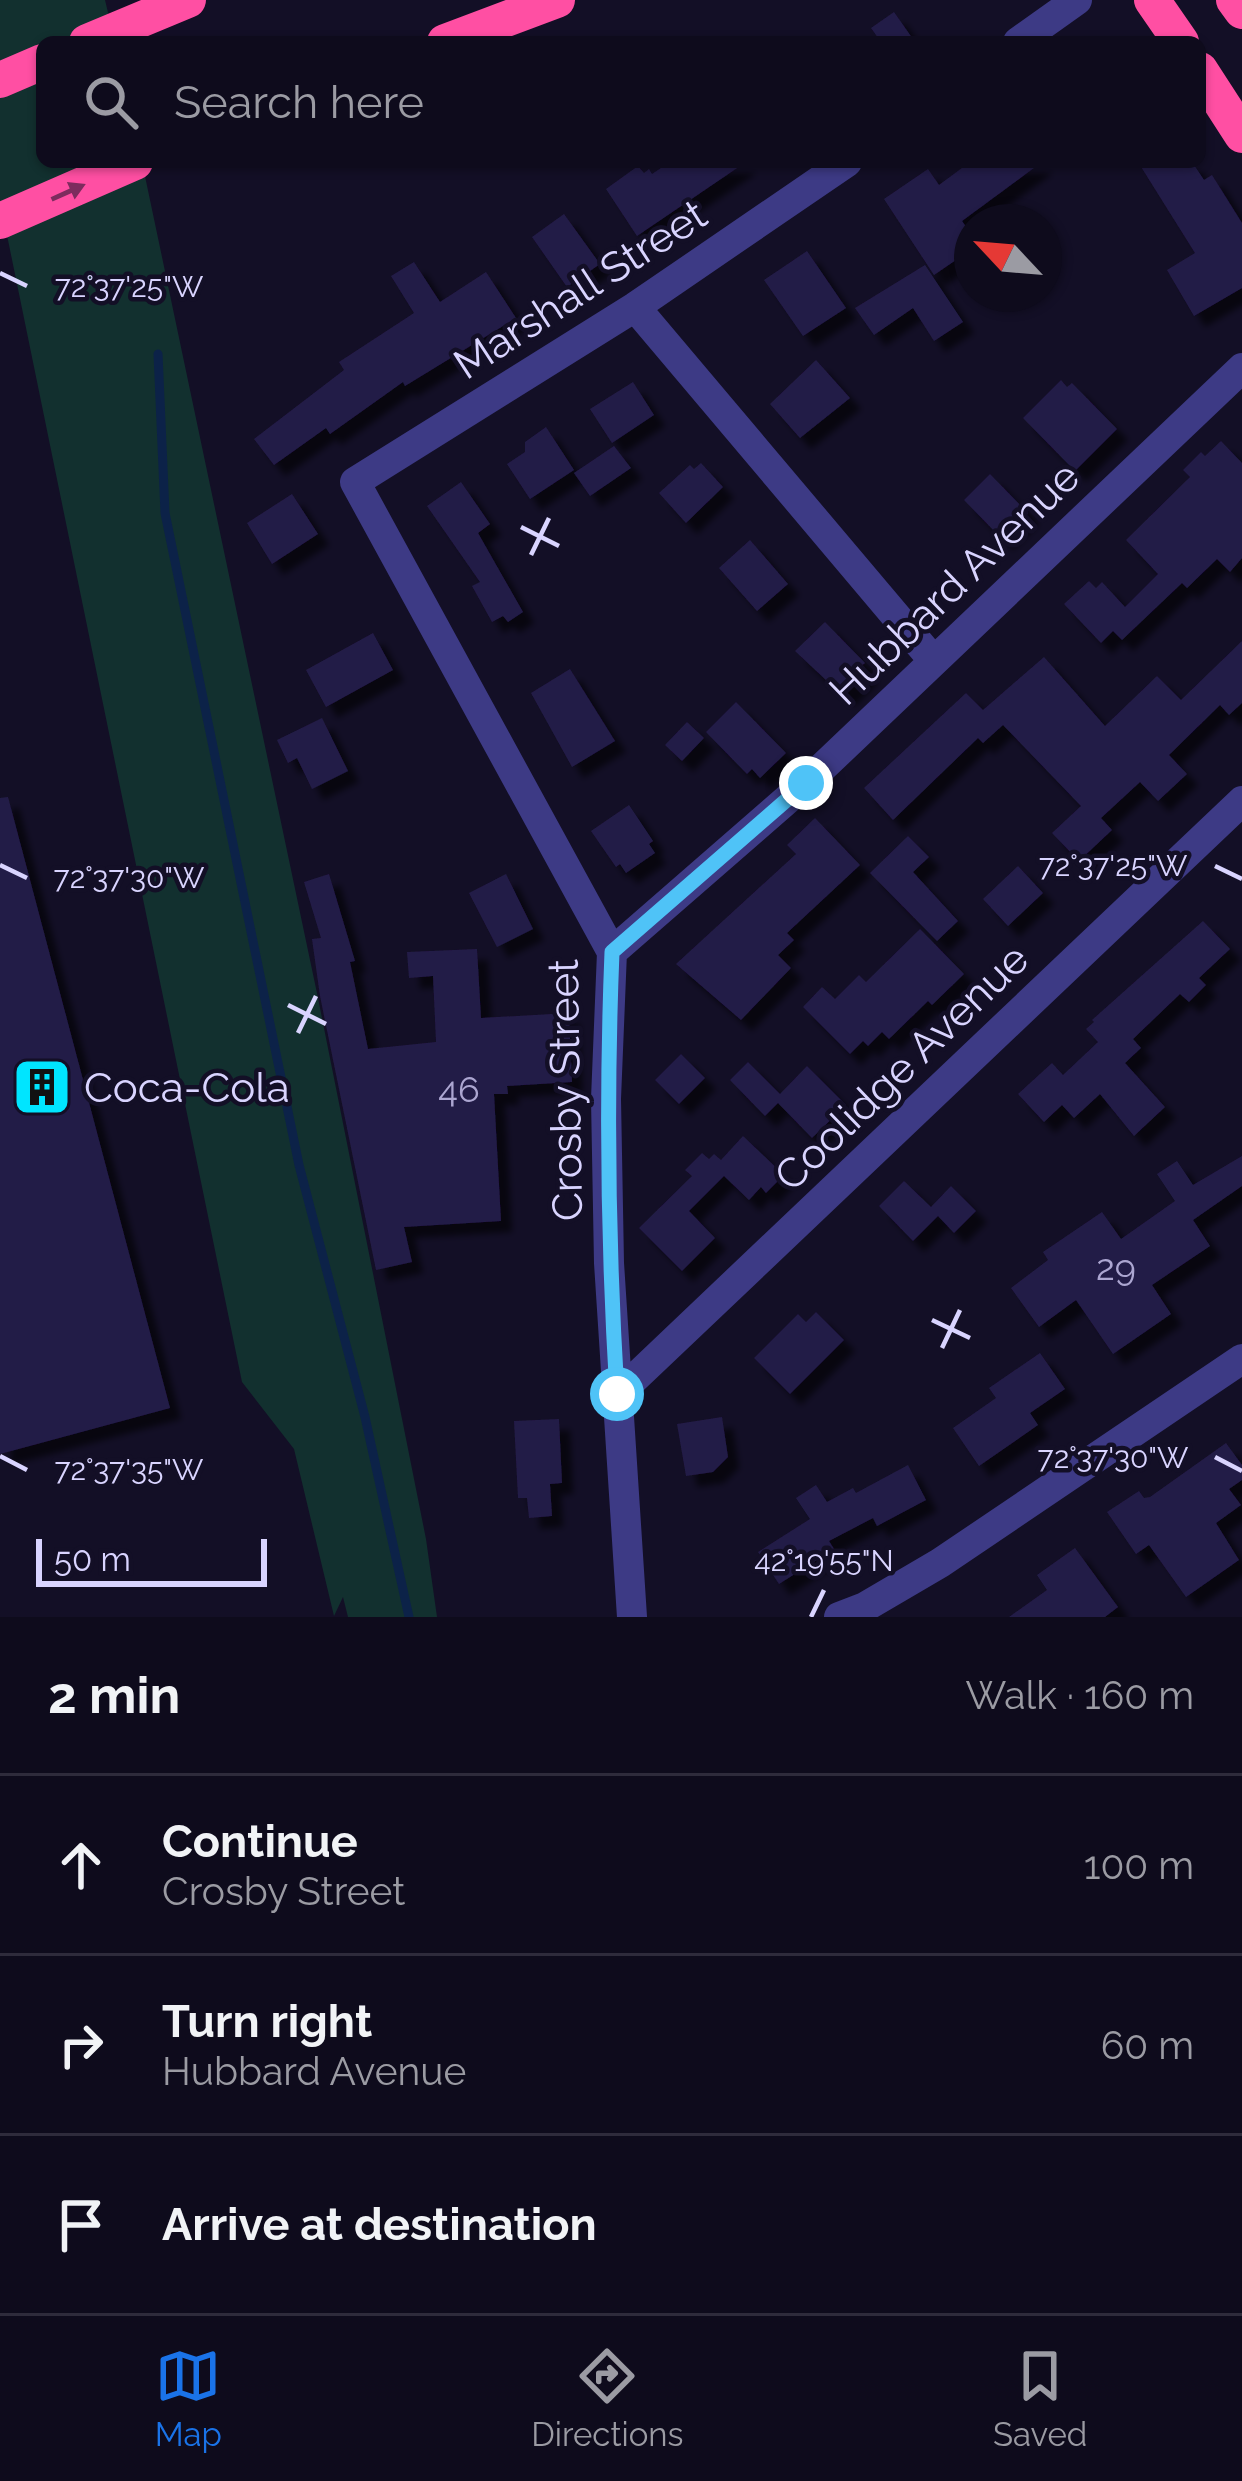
<!DOCTYPE html>
<html lang="en">
<head>
<meta charset="utf-8">
<style>
	body { margin:0; font-family:Raleway,sans-serif; background:#1c1929; color:#f1f3f6 }
	.compass { position:absolute; left:954px; top:204px; width:108px; height:108px; border-radius:50%; background:#0e0b1c; box-shadow:0 3px 9px #0004; rotate:296deg }
	.scale { position:absolute; left:36px; bottom:30px; width:231px; box-sizing:border-box; padding-left:12px; border:6px solid #d9d4ff; border-top:0; font-size:33px; line-height:42px; white-space:nowrap; color:#d9d4ff; -webkit-text-stroke:9px #130f26; paint-order:stroke }
	.stop { position:absolute; width:36px; height:36px; margin:-27px; border:9px solid #4fc3f7; border-radius:50%; background:#fff }
	.stop.end { background:#4fc3f7; border-color:#fff; box-shadow:0 3px 12px #0008 }
	.list { margin:0; padding:0; list-style:none }
	h2 { display:flex; justify-content:space-between; align-items:center; height:156px; margin:0; padding:0 48px; font-size:51px }
	h2 small { font-size:39px; font-weight:400; color:#9b9ba3 }
	.list li { display:grid; grid-template-columns:78px 1fr auto; gap:36px; align-items:center; box-sizing:border-box; height:180px; padding:0 48px; border-top:3px solid #2e2b3b }
	.list b { display:block; font-size:45px; white-space:nowrap }
	.list p { margin:0; font-size:39px; white-space:nowrap; color:#9b9ba3 }
	.list em { font-size:39px; font-style:normal; color:#9b9ba3 }
	.icon { flex:none; width:66px; height:66px; fill:none; stroke:currentColor; stroke-width:2; stroke-linecap:round; stroke-linejoin:round }
	.map { position:relative; flex:none; width:1242px; height:1617px; overflow:hidden }
	.search { position:absolute; background:#0e0b1c; box-shadow:0 3px 9px #0004; left:36px; right:36px; top:36px; height:132px; display:flex; align-items:center; gap:30px; box-sizing:border-box; padding:0 42px; border-radius:18px; color:#9b9ba3; font-size:45px }
	.sheet { height:696px; background:#0e0b1c }
	nav { display:flex; justify-content:space-around; align-items:center; box-sizing:border-box; height:168px; border-top:3px solid #2e2b3b; background:#0e0b1c; font-size:33px; color:#9b9ba3 }
	nav a { display:grid; justify-items:center; gap:6px }
	nav .on { color:#1a73e8 }
	.map>svg:first-child { display:block }
</style>
</head>
<body>
<div class="map">
<svg width="1242" height="1617" viewBox="0 0 1242 1617">
	<defs>
		<filter id="shadow"><feDropShadow dx="11" dy="11" stdDeviation="3" flood-color="#0009"/></filter>
	</defs>
	<rect width="100%" height="100%" fill="#130f26"/>
	<path fill="#12302f" d="M 0,0 L 105,0 L 115,42 L 42,42 L 42,162 L 142,162 L 318,998 L 426,1539 L 437,1617 L 348,1617 L 343,1597 L 334,1616 L 294,1449 L 242,1382 L 0,201 Z"/>
	<g fill="none" stroke-linecap="round" stroke-linejoin="round">
		<path stroke="#0c2248" stroke-width="9" d="M 158,354 L 165,513 L 299,1165 L 365,1417 L 409,1617"/>
	</g>
	<path fill="#241b47" filter="url(#shadow)" d="M 894,12 L 915,42 L 881,42 L 871,28 Z
		M 670,162 L 746,162 L 637,236 L 606,189 L 638,166 L 644,173 L 649,169 L 652,174 Z
		M 970,162 L 1042,162 L 962,221 L 972,235 L 972,249 L 934,275 L 884,199 L 928,169 L 939,185 Z
		M 1138,162 L 1192,162 L 1204,180 L 1212,175 L 1242,223 L 1242,288 L 1194,316 L 1167,270 L 1195,253 Z
		M 564,214 L 600,264 L 567,287 L 532,237 Z
		M 807,251 L 846,308 L 803,336 L 764,280 Z
		M 414,262 L 440,302 L 486,272 L 516,318 L 405,386 L 403,382 L 330,434 L 326,428 L 274,465 L 254,439 L 344,370 L 339,362 L 414,313 L 391,276 Z
		M 925,265 L 963,322 L 934,341 L 913,308 L 874,335 L 855,308 Z
		M 816,360 L 850,398 L 800,438 L 770,404 Z
		M 1061,380 L 1067,387 L 1072,383 L 1117,429 L 1075,471 L 1023,418 Z
		M 633,382 L 654,415 L 612,443 L 590,409 Z
		M 546,427 L 574,470 L 530,499 L 507,464 L 525,452 L 525,442 Z
		M 1221,441 L 1242,463 L 1242,558 L 1230,572 L 1217,559 L 1187,588 L 1182,583 L 1122,640 L 1113,631 L 1101,643 L 1064,604 L 1089,581 L 1096,588 L 1102,582 L 1125,607 L 1158,574 L 1126,540 L 1190,477 L 1183,470 L 1201,452 L 1205,456 Z
		M 614,446 L 631,468 L 590,496 L 574,473 Z
		M 701,463 L 723,487 L 686,523 L 659,493 L 690,465 L 694,469 Z
		M 990,474 L 1028,513 L 1002,539 L 964,500 Z
		M 461,482 L 490,524 L 478,533 L 523,612 L 508,622 L 503,616 L 492,622 L 472,586 L 480,582 L 427,506 Z
		M 292,494 L 318,534 L 272,564 L 247,523 Z
		M 750,540 L 788,584 L 757,611 L 719,568 Z
		M 825,622 L 865,663 L 861,666 L 867,672 L 843,696 L 795,651 Z
		M 373,633 L 393,670 L 326,707 L 306,670 Z
		M 1242,641 L 1242,703 L 1229,715 L 1220,705 L 1169,755 L 1187,774 L 1158,801 L 1140,782 L 1101,818 L 1112,830 L 1079,861 L 1052,833 L 1081,806 L 1003,725 L 983,743 L 978,738 L 893,820 L 864,788 L 966,693 L 983,710 L 1044,657 L 1105,726 L 1157,676 L 1181,700 Z
		M 570,669 L 615,741 L 572,767 L 531,693 Z
		M 736,702 L 786,753 L 760,778 L 752,769 L 747,774 L 706,732 Z
		M 322,718 L 348,771 L 312,789 L 297,758 L 288,763 L 277,740 Z
		M 687,722 L 704,738 L 682,761 L 665,745 Z
		M 8,797 L 170,1408 L 0,1454 L 0,798 Z
		M 629,805 L 653,841 L 649,844 L 655,853 L 626,873 L 620,864 L 616,867 L 591,831 Z
		M 815,818 L 860,865 L 787,933 L 794,940 L 778,955 L 791,968 L 741,1020 L 676,964 L 796,854 L 787,845 Z
		M 908,836 L 929,857 L 913,872 L 958,921 L 937,941 L 870,873 Z
		M 1018,866 L 1043,893 L 1008,926 L 983,899 Z
		M 329,874 L 355,961 L 350,962 L 368,1049 L 436,1042 L 433,976 L 409,978 L 407,952 L 477,949 L 481,1018 L 569,1013 L 572,1082 L 507,1086 L 508,1094 L 494,1094 L 501,1221 L 404,1227 L 412,1262 L 376,1270 L 320,996 L 312,939 L 321,938 L 304,882 Z
		M 506,874 L 533,929 L 497,947 L 469,893 Z
		M 1203,921 L 1230,949 L 1199,978 L 1206,985 L 1189,1002 L 1180,994 L 1133,1039 L 1141,1048 L 1125,1063 L 1165,1107 L 1134,1136 L 1100,1094 L 1074,1118 L 1062,1105 L 1044,1122 L 1018,1094 L 1052,1063 L 1063,1075 L 1098,1042 L 1086,1029 L 1094,1022 L 1092,1020 Z
		M 920,929 L 964,974 L 932,1005 L 928,1001 L 889,1039 L 882,1032 L 868,1046 L 863,1041 L 850,1054 L 803,1007 L 822,987 L 835,999 L 859,975 L 866,982 Z
		M 681,1054 L 705,1078 L 679,1104 L 655,1080 Z
		M 748,1062 L 780,1094 L 807,1066 L 846,1105 L 812,1138 L 778,1103 L 765,1116 L 730,1080 Z
		M 743,1136 L 784,1175 L 766,1193 L 761,1187 L 749,1200 L 724,1176 L 689,1211 L 715,1238 L 682,1271 L 639,1228 L 692,1176 L 685,1170 L 702,1153 L 709,1159 L 714,1154 L 721,1160 Z
		M 1242,1156 L 1242,1186 L 1193,1220 L 1210,1246 L 1152,1285 L 1171,1314 L 1113,1354 L 1076,1300 L 1039,1327 L 1011,1288 L 1048,1260 L 1043,1252 L 1102,1212 L 1121,1239 L 1175,1201 L 1157,1174 L 1177,1161 L 1193,1185 Z
		M 904,1181 L 931,1207 L 951,1186 L 976,1211 L 954,1233 L 938,1216 L 913,1241 L 879,1206 Z
		M 816,1312 L 844,1340 L 790,1394 L 754,1358 L 798,1314 L 806,1322 Z
		M 1040,1353 L 1065,1389 L 1030,1413 L 1038,1425 L 979,1466 L 953,1428 L 996,1398 L 989,1388 Z
		M 722,1417 L 728,1457 L 713,1472 L 686,1476 L 677,1424 Z
		M 559,1419 L 562,1483 L 550,1484 L 552,1516 L 529,1518 L 527,1498 L 518,1498 L 514,1421 Z
		M 1226,1443 L 1242,1465 L 1242,1480 L 1229,1489 L 1241,1505 L 1216,1523 L 1239,1560 L 1186,1597 L 1149,1545 L 1136,1554 L 1107,1512 L 1139,1491 L 1144,1498 L 1150,1497 Z
		M 908,1465 L 926,1500 L 877,1526 L 873,1518 L 829,1541 L 834,1549 L 779,1584 L 758,1552 L 810,1519 L 796,1498 L 816,1485 L 827,1502 L 853,1488 L 856,1493 Z
		M 1075,1548 L 1118,1607 L 1105,1617 L 1009,1617 L 1047,1590 L 1037,1575 Z"/>
	<g fill="none" stroke-linecap="round" stroke-linejoin="round">
		<path stroke="#3d3a85" stroke-width="30" d="M 1018,42 L 1077,0
			M 635,307 L 933,660
			M 612,952 L 806,783 L 1242,368
			M 618,1394 L 1242,801
			M 632,1617 L 609,1263 L 606,1099 L 612,952 L 355,482 L 635,307 L 847,162
			M 839,1617 L 865,1607 L 940,1563 L 1242,1359"/>
		<path stroke="#ff4fa3" stroke-width="36" d="M 1152,0 L 1181,42
			M 1234,0 L 1242,11
			M 87,42 L 188,0
			M 445,42 L 557,0
			M 1200,70 L 1242,135
			M 0,80 L 42,62
			M 0,221 L 135,162"/>
	</g>
	<defs><path id="oneway-solid" d="M-6-.8H1V-3.2L6.5 0L1 3.2V.8H-6Z" transform="scale(3)"/></defs>
	<use fill="#7d2c5e" href="#oneway-solid" transform="translate(68 192) rotate(-24)"/>
	<g fill="none" stroke-linecap="round" stroke-linejoin="round">
		<path stroke="#4fc3f7" stroke-width="15" d="M 617,1394 C 608,1246 606,1100 612,952 L 806,783"/>
	</g>
	<path fill="none" stroke="#d9d4ff" stroke-width="4.5" d="M 0,273 L 27,286M 521,527 L 559,546M 531,555 L 549,518M 0,865 L 27,878M 1215,866 L 1242,879M 288,1005 L 326,1024M 298,1033 L 316,996M 932,1320 L 970,1338M 942,1348 L 960,1310M 0,1456 L 27,1470M 1215,1457 L 1242,1471M 811,1617 L 824,1590"/>
	<defs>
		<symbol id="building-square" viewBox="-11 -11 22 22"><rect x="-9" y="-9" width="18" height="18" rx="4" fill="#00e5ff" stroke="#130f26"/><path d="M-4-6H4V6H1V3H-1V6H-4ZM-2.5-4.3h1.7v1.8h-1.7ZM.8-4.3h1.7v1.8H.8ZM-2.5-1h1.7V.8h-1.7ZM.8-1h1.7V.8H.8Z" fill="#111"/></symbol>
	</defs>
	<g fill-rule="evenodd">
		<use href="#building-square" x="9" y="1054" width="66" height="66"/>
	</g>
	<g text-anchor="middle" stroke-width="9" stroke-linejoin="round" paint-order="stroke">
		<g font-size="36" fill="#aca6d1">
			<text x="459" y="1102">46</text>
			<text x="1116" y="1280">29</text>
		</g>
		<g font-size="42" fill="#d9d4ff" stroke="#130f26">
			<text transform="translate(580 289) rotate(-33)" y="15">Marshall Street</text>
			<text transform="translate(954 583) rotate(-44)" y="15">Hubbard Avenue</text>
			<text transform="translate(901 1067) rotate(-44)" y="15">Coolidge Avenue</text>
			<text transform="translate(565 1090) rotate(-91)" y="15">Crosby Street</text>
		</g>
		<g font-size="42" fill="#d9d4ff" stroke="#130f26" text-anchor="start">
			<text x="84" y="1102">Coca-Cola</text>
		</g>
	</g>
	<g font-size="30" text-anchor="middle" fill="#d9d4ff" stroke="#130f26" stroke-width="9" stroke-linejoin="round" paint-order="stroke">
		<text x="129" y="297">72°37'25"W</text>
		<text x="1113" y="876">72°37'25"W</text>
		<text x="129" y="888">72°37'30"W</text>
		<text x="1113" y="1468">72°37'30"W</text>
		<text x="129" y="1480">72°37'35"W</text>
		<text x="824" y="1571">42°19'55"N</text>
	</g>
</svg>
<svg class="compass" viewBox="-18 -18 36 36"><path d="M0-13l5 13h-10z" fill="#e53935"/><path d="M0 13l5-13h-10z" fill="#9b9ba3"/></svg>
<div class="scale">50 m</div>
<div class="stop" style="left:617px;top:1394px"></div>
<div class="stop end" style="left:806px;top:783px"></div>
<div class="search"><svg class="icon" aria-label="search" viewBox="0 0 24 24"><circle cx="10" cy="10" r="6"/><path d="M15 15l6 6"/></svg>Search here</div>
</div>
<section class="sheet">
<h2>2 min<small>Walk · 160 m</small></h2>
<ul class="list">
<li><svg class="icon" aria-label="ahead" viewBox="0 0 24 24"><path d="M12 20V5M6 11l6-6 6 6"/></svg><div><b>Continue</b><p>Crosby Street</p></div><em>100 m</em></li>
<li><svg class="icon" aria-label="right" viewBox="0 0 24 24"><path d="M7 20v-9h11M14 6l5 5-5 5"/></svg><div><b>Turn right</b><p>Hubbard Avenue</p></div><em>60 m</em></li>
<li><svg class="icon" aria-label="arrive" viewBox="0 0 24 24"><path d="M6 21V4h12l-3 4 3 4H6"/></svg><div><b>Arrive at destination</b></div></li>
</ul>
</section>
<nav>
<a class="on"><svg class="icon" aria-label="map" viewBox="0 0 24 24"><path d="M3 6l6-2 6 2 6-2v14l-6 2-6-2-6 2zM9 4v14M15 6v14"/></svg>Map</a>
<a><svg class="icon" aria-label="directions" viewBox="0 0 24 24"><path d="M12 3l9 9-9 9-9-9zM9 14v-3h6M13 9l2 2-2 2"/></svg>Directions</a>
<a><svg class="icon" aria-label="saved" viewBox="0 0 24 24"><path d="M7 4h10v16l-5-4-5 4z"/></svg>Saved</a>
</nav>
</body>
</html>
